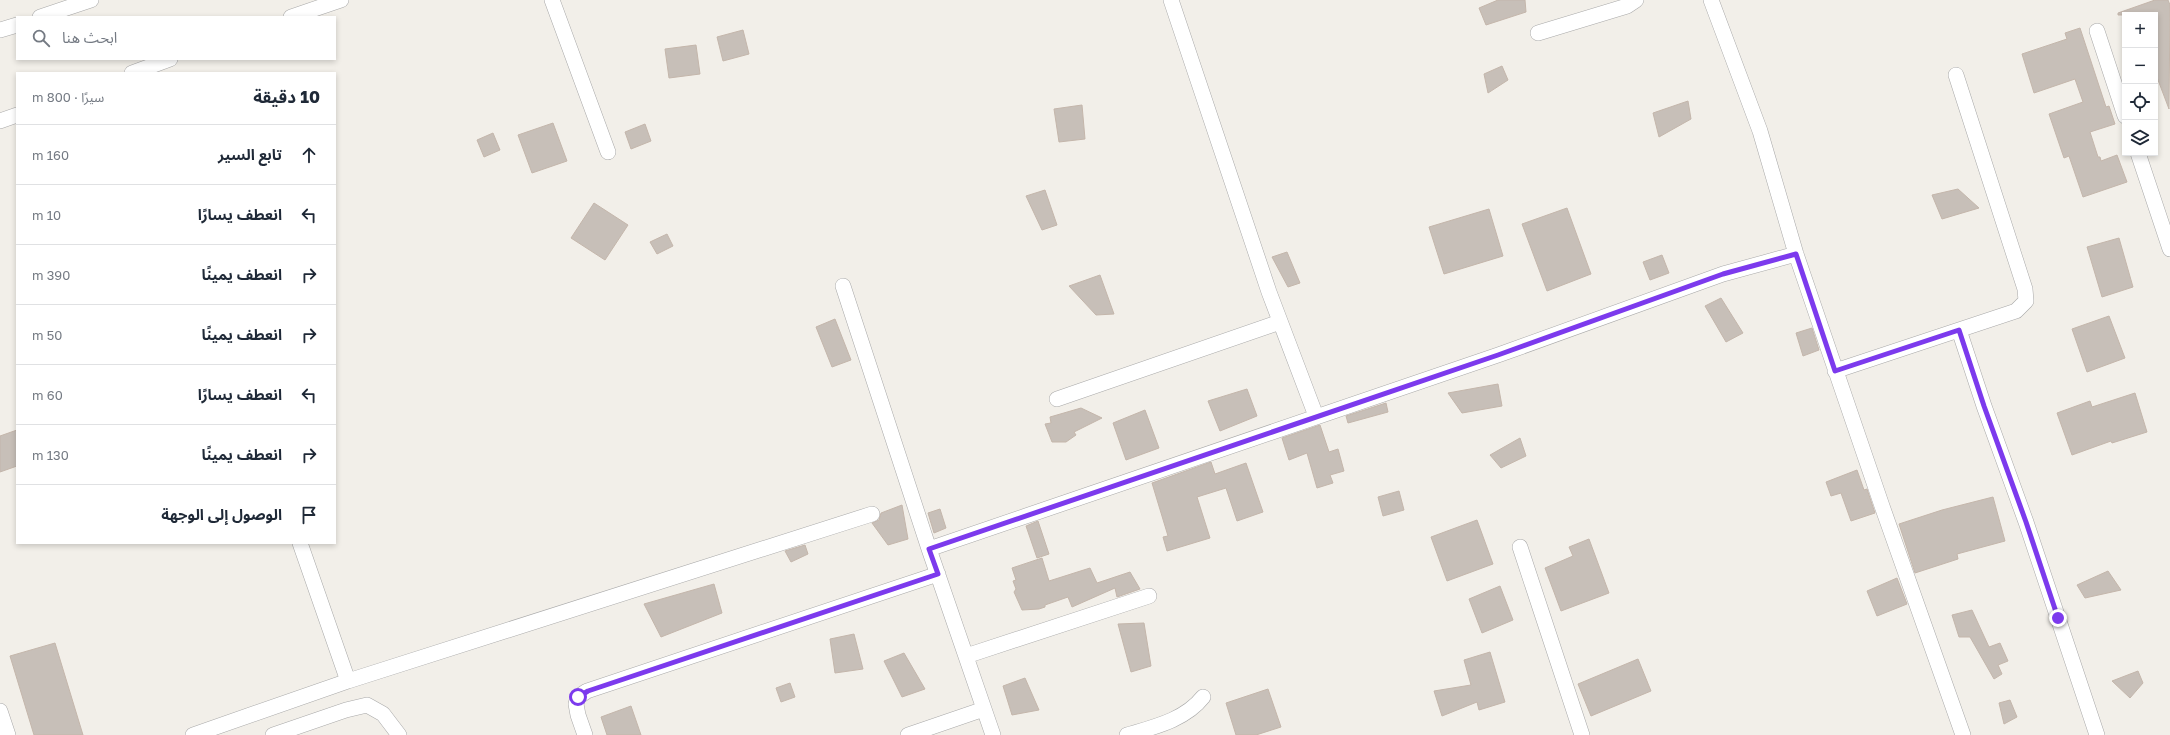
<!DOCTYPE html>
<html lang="ar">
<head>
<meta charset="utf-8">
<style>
	body { margin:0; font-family:"Golos Text","Noto Sans Arabic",sans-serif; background:#f2f2f3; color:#1f2937; direction:rtl }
	.controls { position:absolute; right:12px; top:12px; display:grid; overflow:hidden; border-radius:0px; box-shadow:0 2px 6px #0003 }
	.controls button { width:36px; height:36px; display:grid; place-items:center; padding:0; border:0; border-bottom:1px solid #e0e1e3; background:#fff; color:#1f2937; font:20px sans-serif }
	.stop { position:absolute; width:12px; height:12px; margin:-9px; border:3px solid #7c3aed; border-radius:50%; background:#fff }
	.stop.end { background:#7c3aed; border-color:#fff; box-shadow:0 1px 4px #0008 }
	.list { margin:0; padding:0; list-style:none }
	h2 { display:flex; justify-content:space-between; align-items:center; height:52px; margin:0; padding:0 16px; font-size:17px }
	h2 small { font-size:13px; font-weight:400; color:#747a83 }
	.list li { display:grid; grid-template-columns:26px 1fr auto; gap:12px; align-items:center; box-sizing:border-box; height:60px; padding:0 16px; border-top:1px solid #e0e1e3 }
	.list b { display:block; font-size:15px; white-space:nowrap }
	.list em { font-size:13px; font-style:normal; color:#747a83 }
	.icon { flex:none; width:22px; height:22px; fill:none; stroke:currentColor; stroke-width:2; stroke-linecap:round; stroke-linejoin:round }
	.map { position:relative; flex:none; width:2170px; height:735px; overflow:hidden; direction:ltr }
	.search { position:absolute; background:#fff; box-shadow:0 2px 6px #0003; left:16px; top:16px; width:320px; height:44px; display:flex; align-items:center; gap:10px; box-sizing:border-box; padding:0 14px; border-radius:0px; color:#747a83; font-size:15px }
	.panel { position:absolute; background:#fff; box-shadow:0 2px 6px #0003; left:16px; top:72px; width:320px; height:472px; border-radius:0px; direction:rtl }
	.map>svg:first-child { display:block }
</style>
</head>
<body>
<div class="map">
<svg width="2170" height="735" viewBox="0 0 2170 735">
	<rect width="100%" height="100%" fill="#f2efe9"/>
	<path fill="#c7bfb8" stroke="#c4b6ab" d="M 1498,0 L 1525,0 L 1526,12 L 1486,25 L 1479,8 Z
		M 2155,0 L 2168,0 L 2170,5 L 2169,109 L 2155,72 L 2155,15 L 2118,15 L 2118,13 Z
		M 2080,28 L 2106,107 L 2109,106 L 2115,124 L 2090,132 L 2098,157 L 2100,157 L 2101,161 L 2117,155 L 2127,182 L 2083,197 L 2069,156 L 2064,158 L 2049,114 L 2083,102 L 2075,79 L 2034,93 L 2022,54 L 2067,39 L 2065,33 Z
		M 743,30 L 749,54 L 723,61 L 717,37 Z
		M 696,45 L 700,74 L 669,78 L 665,49 Z
		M 1502,66 L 1508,80 L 1488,93 L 1484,74 Z
		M 1688,101 L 1691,119 L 1659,137 L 1653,113 Z
		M 1082,105 L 1085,139 L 1059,142 L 1054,109 Z
		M 553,123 L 567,161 L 532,173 L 518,135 Z
		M 645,124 L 651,141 L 631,149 L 625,132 Z
		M 493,133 L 500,150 L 484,157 L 477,140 Z
		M 1958,189 L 1979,208 L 1942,219 L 1932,195 Z
		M 1045,190 L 1057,225 L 1042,230 L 1026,196 Z
		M 594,203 L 628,225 L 605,260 L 571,238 Z
		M 1567,208 L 1591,274 L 1547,291 L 1522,224 Z
		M 1489,209 L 1503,256 L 1444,274 L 1429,227 Z
		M 667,234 L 673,246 L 657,254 L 650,242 Z
		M 2119,238 L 2133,287 L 2102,297 L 2087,247 Z
		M 1287,252 L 1300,283 L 1288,287 L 1272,257 Z
		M 1662,255 L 1669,273 L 1650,280 L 1643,262 Z
		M 1100,275 L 1114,314 L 1096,315 L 1069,286 Z
		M 1721,298 L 1743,333 L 1726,342 L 1705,306 Z
		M 2109,316 L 2125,358 L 2087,372 L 2072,329 Z
		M 835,319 L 851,360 L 832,367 L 816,327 Z
		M 1812,328 L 1819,350 L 1803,356 L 1796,333 Z
		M 1498,384 L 1502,406 L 1462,413 L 1448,393 Z
		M 1247,389 L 1257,416 L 1220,431 L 1208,401 Z
		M 2135,393 L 2147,432 L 2112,443 L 2111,441 L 2072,455 L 2057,413 L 2090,401 L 2092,407 Z
		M 1386,403 L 1388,412 L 1348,423 L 1346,416 Z
		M 1081,408 L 1102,418 L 1074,432 L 1076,435 L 1066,442 L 1052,442 L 1045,424 L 1051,423 L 1050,417 Z
		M 1145,410 L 1159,448 L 1126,460 L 1113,423 Z
		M 1320,425 L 1329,452 L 1338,449 L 1344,471 L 1330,475 L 1333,483 L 1317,488 L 1307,453 L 1289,460 L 1282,438 Z
		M 17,430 L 17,466 L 0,472 L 0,436 Z
		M 1520,438 L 1526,456 L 1501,468 L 1490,455 Z
		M 1211,462 L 1215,474 L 1246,463 L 1263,512 L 1237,521 L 1226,488 L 1197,497 L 1210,538 L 1167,551 L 1163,537 L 1168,536 L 1152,483 Z
		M 1857,470 L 1864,490 L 1867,489 L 1875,513 L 1851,521 L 1841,493 L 1831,496 L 1826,482 Z
		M 1399,491 L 1404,510 L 1383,516 L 1378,497 Z
		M 1993,497 L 2005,541 L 1957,554 L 1958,559 L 1915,573 L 1899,524 L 1942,510 Z
		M 902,505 L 908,539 L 888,545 L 872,523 L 879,520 L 881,513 Z
		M 940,509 L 946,528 L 934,533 L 928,513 Z
		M 1477,520 L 1493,564 L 1447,581 L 1431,537 Z
		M 1038,521 L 1049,554 L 1037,558 L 1026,526 Z
		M 1589,539 L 1609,593 L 1561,611 L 1545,568 L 1573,556 L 1569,547 Z
		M 805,545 L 808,554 L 791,562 L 785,551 Z
		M 1042,558 L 1049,581 L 1090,568 L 1097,583 L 1130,572 L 1140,589 L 1117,597 L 1115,588 L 1072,607 L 1068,597 L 1045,605 L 1045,607 L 1039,609 L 1022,610 L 1014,592 L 1016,589 L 1013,581 L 1016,580 L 1012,568 Z
		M 2108,571 L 2121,590 L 2085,598 L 2077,585 Z
		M 1897,578 L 1907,604 L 1877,616 L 1867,591 Z
		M 714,584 L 722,613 L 661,637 L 644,604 Z
		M 1500,586 L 1513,620 L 1482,633 L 1469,599 Z
		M 1972,610 L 1989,647 L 2000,643 L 2008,661 L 1998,665 L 2002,674 L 1994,679 L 1970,637 L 1959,637 L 1952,615 Z
		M 1144,623 L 1151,666 L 1131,672 L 1118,624 Z
		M 854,634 L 863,669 L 835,673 L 830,639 Z
		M 55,643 L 83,735 L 34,735 L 10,656 Z
		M 1490,652 L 1505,702 L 1479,710 L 1477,702 L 1442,716 L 1434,691 L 1471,685 L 1464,660 Z
		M 904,653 L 925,689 L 902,697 L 884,661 Z
		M 1638,659 L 1651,691 L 1591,716 L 1578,684 Z
		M 2138,671 L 2143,683 L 2130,698 L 2112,681 Z
		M 1025,678 L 1039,710 L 1012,715 L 1003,686 Z
		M 790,683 L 795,697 L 781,702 L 776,688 Z
		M 1268,689 L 1281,727 L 1256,735 L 1236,735 L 1226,703 Z
		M 2010,700 L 2017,717 L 2004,724 L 1999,703 Z
		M 631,706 L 641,735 L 607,735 L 601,717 Z"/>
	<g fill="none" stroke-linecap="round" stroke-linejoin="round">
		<defs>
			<path id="minor" d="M 552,0 L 608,152
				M 1171,0 L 1269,292 L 1316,416
				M 1711,0 L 1760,131 L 1796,254 L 1882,506 L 1963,735
				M 40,17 L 91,0
				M 291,17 L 341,0
				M 0,30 L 17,25
				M 2097,31 L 2125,116
				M 1538,33 L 1627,6 L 1636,0
				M 132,73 L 170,59
				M 0,121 L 17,115
				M 2138,153 L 2170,249
				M 843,286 L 929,549 L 993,735
				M 1959,330 L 1984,406 L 2026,522 L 2097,735
				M 1835,371 L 2016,311 L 2026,301 L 2025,289 L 1956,75
				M 1057,399 L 1280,322
				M 300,543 L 348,681
				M 1520,547 L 1582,735
				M 929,549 L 1498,355 L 1723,274 L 1796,254
				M 966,656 L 1149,596
				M 0,711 L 8,735
				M 193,735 L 348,681 L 872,514
				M 273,735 L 346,710 L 367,705 L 383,714 L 399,735
				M 585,735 L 578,715 L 576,704 L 578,697 L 587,691 L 938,574
				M 908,735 L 984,709
				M 1127,735 C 1154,727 1185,720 1203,697"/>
		</defs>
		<use href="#minor" stroke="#a9a9a9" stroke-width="16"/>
		<use href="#minor" stroke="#fff" stroke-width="15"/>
	</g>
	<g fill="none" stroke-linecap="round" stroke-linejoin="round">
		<path stroke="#7c3aed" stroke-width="5" d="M 578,697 L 588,691 L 938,574 L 929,549 L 1498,355 L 1723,274 L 1796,254 L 1835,371 L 1959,330 L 1984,406 L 2026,522 L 2058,618"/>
	</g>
</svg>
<div class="controls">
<button>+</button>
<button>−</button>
<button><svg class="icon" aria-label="locate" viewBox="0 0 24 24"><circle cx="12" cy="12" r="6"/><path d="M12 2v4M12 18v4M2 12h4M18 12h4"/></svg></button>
<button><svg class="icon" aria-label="layers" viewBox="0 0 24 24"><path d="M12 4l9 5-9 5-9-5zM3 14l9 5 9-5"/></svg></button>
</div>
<div class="stop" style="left:578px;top:697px"></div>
<div class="stop end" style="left:2058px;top:618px"></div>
<div class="search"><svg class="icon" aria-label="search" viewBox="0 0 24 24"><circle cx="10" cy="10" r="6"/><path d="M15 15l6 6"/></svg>ابحث هنا</div>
<section class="panel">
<h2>10 دقيقة<small>سيرًا · 800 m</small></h2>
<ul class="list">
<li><svg class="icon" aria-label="ahead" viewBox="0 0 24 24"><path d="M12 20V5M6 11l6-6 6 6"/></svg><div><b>تابع السير</b></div><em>160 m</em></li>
<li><svg class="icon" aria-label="left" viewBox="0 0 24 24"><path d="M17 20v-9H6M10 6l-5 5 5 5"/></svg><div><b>انعطف يسارًا</b></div><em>10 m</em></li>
<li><svg class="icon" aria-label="right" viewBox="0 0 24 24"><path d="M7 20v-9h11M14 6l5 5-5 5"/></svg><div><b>انعطف يمينًا</b></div><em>390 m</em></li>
<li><svg class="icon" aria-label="right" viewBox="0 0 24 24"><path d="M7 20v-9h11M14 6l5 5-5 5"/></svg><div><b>انعطف يمينًا</b></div><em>50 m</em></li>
<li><svg class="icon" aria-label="left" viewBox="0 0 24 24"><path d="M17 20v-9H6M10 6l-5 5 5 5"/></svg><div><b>انعطف يسارًا</b></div><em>60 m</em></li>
<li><svg class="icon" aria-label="right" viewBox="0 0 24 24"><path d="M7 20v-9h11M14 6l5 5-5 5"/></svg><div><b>انعطف يمينًا</b></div><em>130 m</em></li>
<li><svg class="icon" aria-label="arrive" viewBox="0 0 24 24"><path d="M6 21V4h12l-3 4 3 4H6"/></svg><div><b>الوصول إلى الوجهة</b></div></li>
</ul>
</section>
</div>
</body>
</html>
